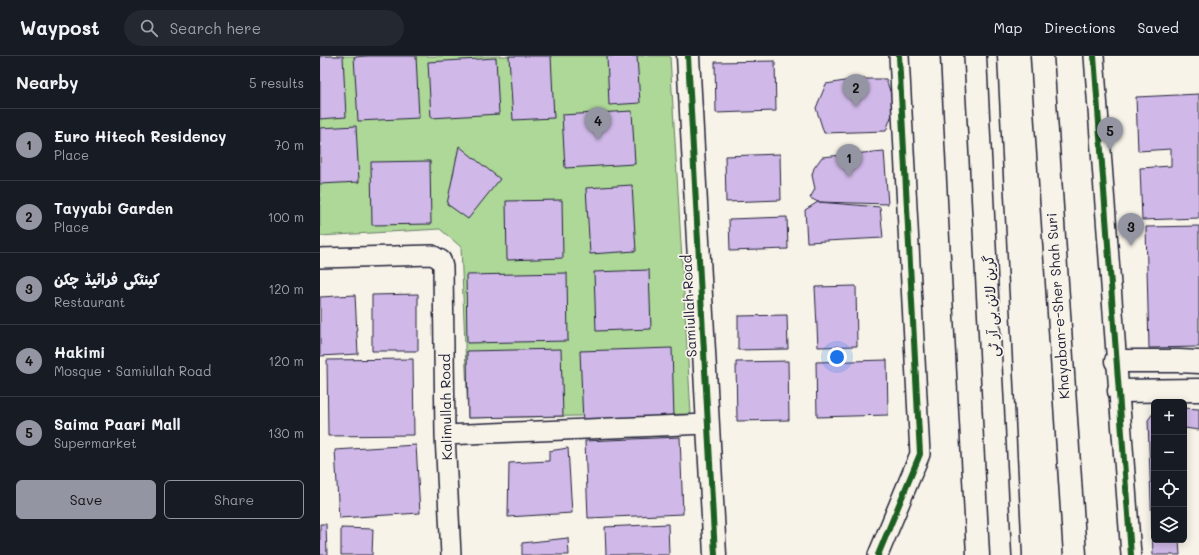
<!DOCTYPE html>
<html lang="en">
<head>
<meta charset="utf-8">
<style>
	body { margin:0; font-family:Mali,"Playpen Sans Arabic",sans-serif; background:#242831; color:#f1f3f6 }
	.controls { position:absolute; right:12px; bottom:12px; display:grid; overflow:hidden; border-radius:6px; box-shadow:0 2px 10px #0003 }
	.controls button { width:36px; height:36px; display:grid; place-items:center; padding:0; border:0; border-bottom:1px solid #363941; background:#171b24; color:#f1f3f6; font:20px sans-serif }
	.you { position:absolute; left:517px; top:301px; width:14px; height:14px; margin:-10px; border:3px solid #fff; border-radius:50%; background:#1a73e8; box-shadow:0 0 0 6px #1a73e833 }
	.badge { display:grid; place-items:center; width:26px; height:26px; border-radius:50%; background:#9495a2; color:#111; font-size:13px; font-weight:700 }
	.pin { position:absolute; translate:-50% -33px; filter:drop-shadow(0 1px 2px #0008) }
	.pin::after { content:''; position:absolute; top:21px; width:14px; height:12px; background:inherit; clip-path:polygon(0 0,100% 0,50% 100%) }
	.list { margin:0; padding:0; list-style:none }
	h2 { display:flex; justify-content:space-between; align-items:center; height:52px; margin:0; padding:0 16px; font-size:17px }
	h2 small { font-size:13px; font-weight:400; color:#9ea1a6 }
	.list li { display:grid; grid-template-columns:26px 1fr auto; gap:12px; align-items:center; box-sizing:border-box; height:72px; padding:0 16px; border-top:1px solid #363941 }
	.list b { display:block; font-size:15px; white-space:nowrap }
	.list p { margin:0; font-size:13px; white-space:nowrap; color:#9ea1a6 }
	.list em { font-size:13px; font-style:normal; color:#9ea1a6 }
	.actions { display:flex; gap:8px; padding:12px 16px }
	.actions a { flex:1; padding:9px 0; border:1px solid #9495a2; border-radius:6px; text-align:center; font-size:14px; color:#9495a2 }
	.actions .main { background:#9495a2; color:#111 }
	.icon { flex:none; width:22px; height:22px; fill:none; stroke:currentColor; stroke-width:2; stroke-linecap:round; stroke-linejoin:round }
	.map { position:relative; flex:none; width:879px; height:499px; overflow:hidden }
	header { display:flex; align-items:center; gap:24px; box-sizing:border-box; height:56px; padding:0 20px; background:#171b24; border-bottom:1px solid #363941 }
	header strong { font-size:19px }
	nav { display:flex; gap:22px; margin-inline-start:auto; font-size:14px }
	.search { width:280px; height:36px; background:#242831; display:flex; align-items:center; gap:10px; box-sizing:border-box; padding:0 14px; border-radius:22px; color:#9ea1a6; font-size:15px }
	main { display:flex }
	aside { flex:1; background:#171b24 }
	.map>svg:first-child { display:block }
</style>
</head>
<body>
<header>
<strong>Waypost</strong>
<div class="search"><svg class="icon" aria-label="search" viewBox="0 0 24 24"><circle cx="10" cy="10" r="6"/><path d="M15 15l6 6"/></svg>Search here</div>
<nav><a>Map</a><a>Directions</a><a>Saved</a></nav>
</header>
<main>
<aside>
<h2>Nearby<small>5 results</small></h2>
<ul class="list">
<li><span class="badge">1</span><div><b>Euro Hitech Residency</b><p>Place</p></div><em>70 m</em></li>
<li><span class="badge">2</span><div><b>Tayyabi Garden</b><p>Place</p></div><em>100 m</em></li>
<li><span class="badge">3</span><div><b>کینٹکی فرائیڈ چکن</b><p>Restaurant</p></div><em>120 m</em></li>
<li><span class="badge">4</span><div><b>Hakimi</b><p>Mosque · Samiullah Road</p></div><em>120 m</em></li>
<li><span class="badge">5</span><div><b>Saima Paari Mall</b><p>Supermarket</p></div><em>130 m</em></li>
</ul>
<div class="actions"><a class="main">Save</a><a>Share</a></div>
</aside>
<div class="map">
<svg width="879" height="499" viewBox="0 0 879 499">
	<rect width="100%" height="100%" fill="#f7f3e8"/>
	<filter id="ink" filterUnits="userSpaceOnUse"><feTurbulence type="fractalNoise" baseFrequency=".025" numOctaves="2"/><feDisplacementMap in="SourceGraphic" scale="8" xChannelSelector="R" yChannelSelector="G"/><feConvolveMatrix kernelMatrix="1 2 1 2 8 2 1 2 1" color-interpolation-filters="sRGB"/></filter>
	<g filter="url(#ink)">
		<path fill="#add897" stroke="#687d69" d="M 0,0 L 350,0 L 371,358 L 148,362 L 141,191 L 120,173 L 0,180 Z"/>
		<path fill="#d0b9e8" stroke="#22223b" d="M 0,0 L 23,0 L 26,61 L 0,63 Z
			M 48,0 L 96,0 L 99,62 L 38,65 L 34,1 Z
			M 189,0 L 231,0 L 234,62 L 193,64 Z
			M 287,0 L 317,0 L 320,47 L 289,49 Z
			M 176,2 L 179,58 L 111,62 L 108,6 Z
			M 455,5 L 456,55 L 396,57 L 395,6 Z
			M 537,23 L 566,23 L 575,50 L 566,75 L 504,77 L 496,52 L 506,28 Z
			M 879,38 L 879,162 L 822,164 L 820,112 L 851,110 L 851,93 L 818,95 L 816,41 Z
			M 312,55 L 315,108 L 245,112 L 242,59 Z
			M 36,70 L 39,126 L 0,128 L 0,72 Z
			M 139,90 L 180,123 L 148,163 L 127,148 Z
			M 564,95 L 568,148 L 498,146 L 490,142 L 495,133 L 492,119 L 494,112 L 502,101 Z
			M 460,98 L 461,144 L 406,146 L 405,100 Z
			M 110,105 L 111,168 L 52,169 L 51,106 Z
			M 312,129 L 316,195 L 270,198 L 266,132 Z
			M 242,144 L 243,202 L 187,204 L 186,145 Z
			M 498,146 L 560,151 L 563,182 L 487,186 L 485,154 Z
			M 467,161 L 468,193 L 410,195 L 409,163 Z
			M 879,170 L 879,291 L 829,292 L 826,171 Z
			M 329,214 L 331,273 L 276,275 L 274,216 Z
			M 247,217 L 248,285 L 147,287 L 146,219 Z
			M 536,230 L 537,290 L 498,291 L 495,231 Z
			M 98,238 L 98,295 L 52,295 L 52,239 Z
			M 35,239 L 38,298 L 0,300 L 0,241 Z
			M 467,259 L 468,293 L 418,294 L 418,260 Z
			M 352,292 L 354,362 L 263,366 L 260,295 Z
			M 241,293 L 243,360 L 148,362 L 147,295 Z
			M 93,303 L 94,379 L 8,380 L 7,304 Z
			M 567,304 L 568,359 L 497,361 L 496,306 Z
			M 468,305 L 469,364 L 417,365 L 416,306 Z
			M 864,352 L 879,353 L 879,374 L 864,372 Z
			M 834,356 L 834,484 L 859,484 L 860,499 L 833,499 L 828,364 Z
			M 360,381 L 363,458 L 268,462 L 265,385 Z
			M 96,389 L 100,457 L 19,462 L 15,394 Z
			M 248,392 L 252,457 L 188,461 L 189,407 L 229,405 L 229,395 Z
			M 0,468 L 6,468 L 7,499 L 0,499 Z
			M 348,468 L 349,499 L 286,499 L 285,471 Z
			M 21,472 L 53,473 L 52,499 L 21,499 Z
			M 248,482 L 249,499 L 202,499 L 202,487 Z"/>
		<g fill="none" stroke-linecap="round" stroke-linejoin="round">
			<defs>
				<path id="lane" d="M 672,0 L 697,499"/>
				<path id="street" d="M 774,0 L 811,499
					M 0,202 L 112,199 L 121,204 L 123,211 L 125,379 L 131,499
					M 125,379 L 387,368
					M 558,499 L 600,398 L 579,0"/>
				<path id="secondary" d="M 368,0 L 395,499
					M 796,305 L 859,305 L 879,306
					M 799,335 L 879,334"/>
				<path id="primary" d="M 632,0 L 658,499
					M 722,0 L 755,499"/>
			</defs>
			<use href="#lane" stroke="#22223b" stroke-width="12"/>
			<use href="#street" stroke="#22223b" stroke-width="22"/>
			<use href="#secondary" stroke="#22223b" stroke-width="25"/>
			<use href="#primary" stroke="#22223b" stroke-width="25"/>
			<use href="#lane" stroke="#f7f3e8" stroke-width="9"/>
			<use href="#street" stroke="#f7f3e8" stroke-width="19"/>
			<use href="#secondary" stroke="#f7f3e8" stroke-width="22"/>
			<use href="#primary" stroke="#f7f3e8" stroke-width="22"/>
			<defs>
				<path id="cycleway" d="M 368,0 L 395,499
					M 774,0 L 811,499
					M 558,499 L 600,398 L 579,0"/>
			</defs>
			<use href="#cycleway" stroke="#f7f3e8" stroke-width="8"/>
			<use href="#cycleway" stroke="#1b5e20" stroke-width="6"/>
		</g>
	</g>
	<g text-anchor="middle" stroke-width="3.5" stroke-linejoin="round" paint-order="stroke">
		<g font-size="14" fill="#22223b" stroke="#f7f3e8">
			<text transform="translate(369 250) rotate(-93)" y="5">Samiullah Road</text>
			<text transform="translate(671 250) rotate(-93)" y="5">گرین لائن بی آر ٹی</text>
			<text transform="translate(738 250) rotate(-94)" y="5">Khayaban-e-Sher Shah Suri</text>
			<text transform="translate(126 351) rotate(-91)" y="5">Kalimullah Road</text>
		</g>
	</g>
</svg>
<div class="controls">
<button>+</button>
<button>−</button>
<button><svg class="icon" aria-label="locate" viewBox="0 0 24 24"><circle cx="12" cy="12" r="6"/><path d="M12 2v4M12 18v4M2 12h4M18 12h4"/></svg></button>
<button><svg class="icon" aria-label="layers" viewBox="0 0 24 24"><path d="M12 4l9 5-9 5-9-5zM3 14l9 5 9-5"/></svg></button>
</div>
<div class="you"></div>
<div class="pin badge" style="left:529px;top:121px">1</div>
<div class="pin badge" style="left:536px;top:51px">2</div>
<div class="pin badge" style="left:811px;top:190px">3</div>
<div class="pin badge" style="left:278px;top:84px">4</div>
<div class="pin badge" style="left:790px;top:94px">5</div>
</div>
</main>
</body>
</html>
